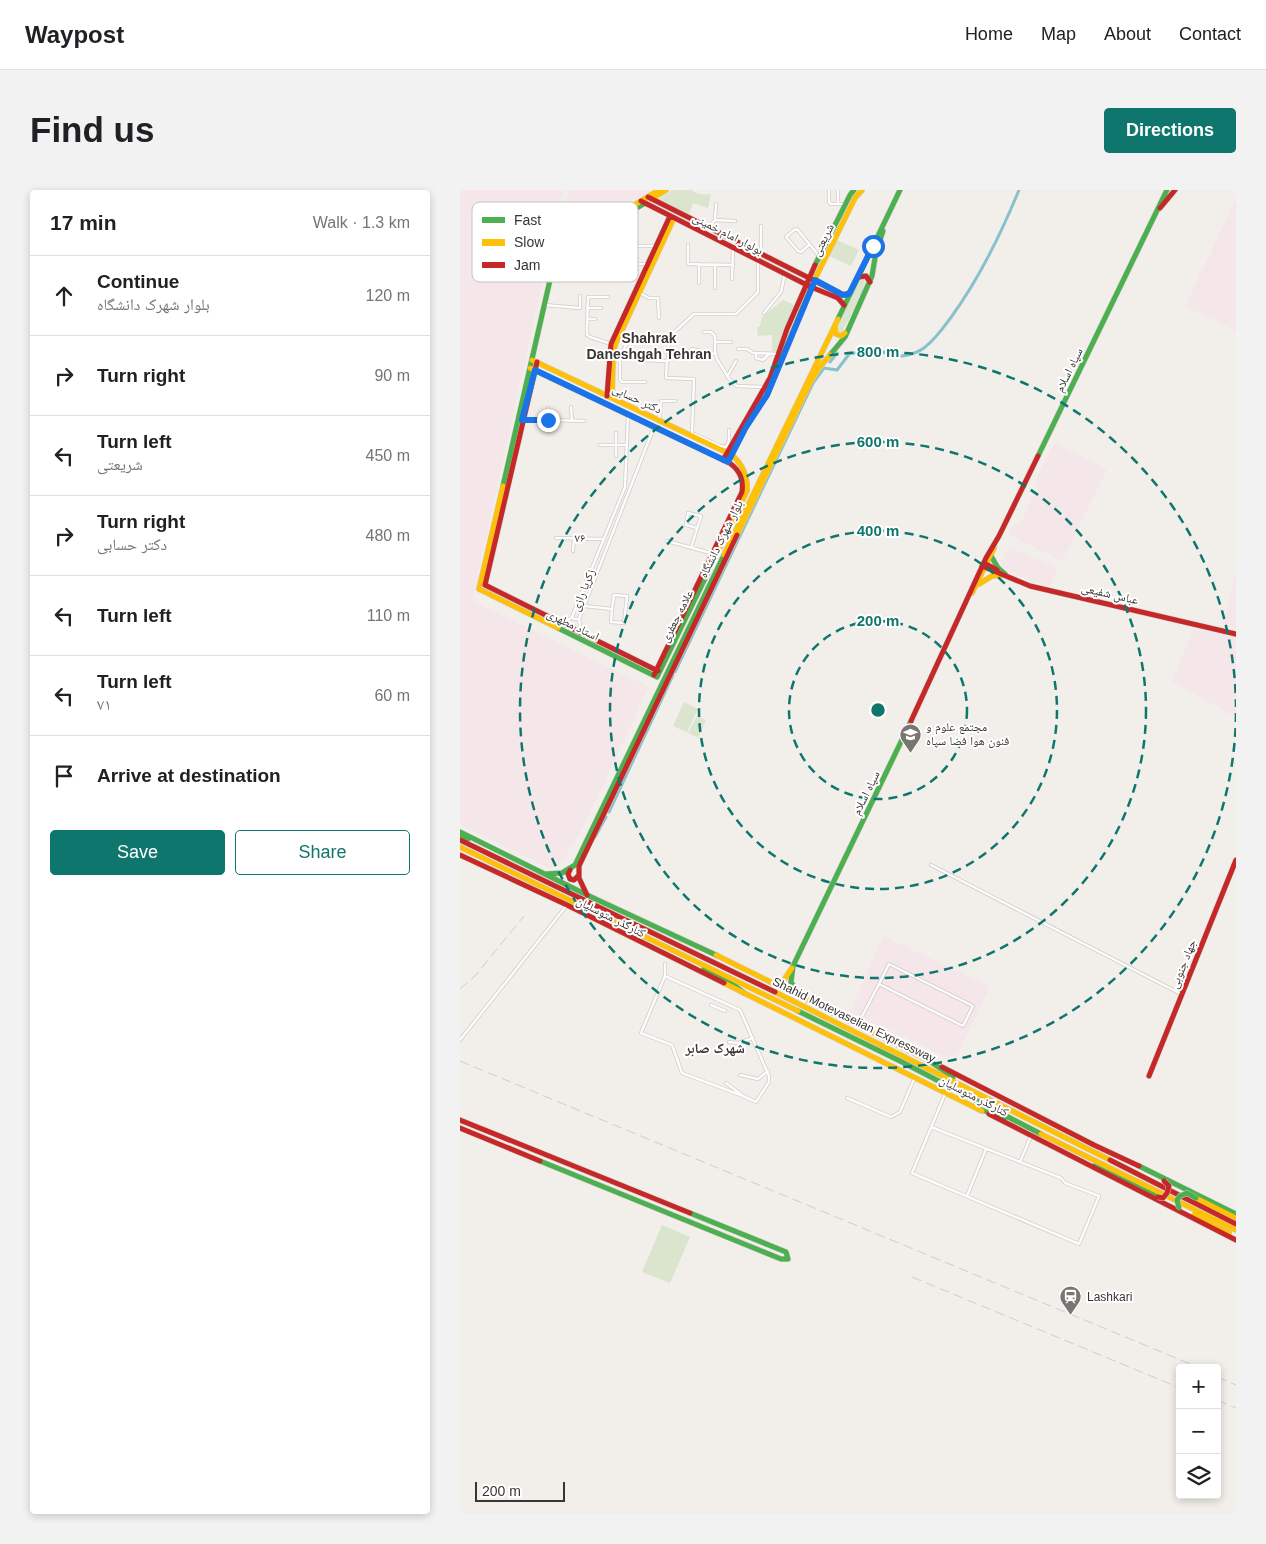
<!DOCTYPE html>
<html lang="en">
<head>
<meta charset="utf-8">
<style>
	body { margin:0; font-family:Helvetica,"Noto Naskh Arabic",sans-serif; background:#f2f2f2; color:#202124 }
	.controls { position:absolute; right:15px; bottom:15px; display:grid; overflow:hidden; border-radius:5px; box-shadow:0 2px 8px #0003 }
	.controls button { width:45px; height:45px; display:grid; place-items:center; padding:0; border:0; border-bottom:1px solid #e0e0e0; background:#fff; color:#202124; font:25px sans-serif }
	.scale { position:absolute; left:15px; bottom:12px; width:90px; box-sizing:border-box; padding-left:5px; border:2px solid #383532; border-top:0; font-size:14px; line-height:18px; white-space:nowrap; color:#383532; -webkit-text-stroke:4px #fff; paint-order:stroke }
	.stop { position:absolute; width:15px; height:15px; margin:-11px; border:4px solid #1a73e8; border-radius:50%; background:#fff }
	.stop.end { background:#1a73e8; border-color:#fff; box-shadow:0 1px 5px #0008 }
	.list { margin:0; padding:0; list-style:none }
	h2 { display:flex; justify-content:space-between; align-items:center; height:65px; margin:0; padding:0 20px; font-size:21px }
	h2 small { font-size:16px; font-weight:400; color:#757577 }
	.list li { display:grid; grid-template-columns:32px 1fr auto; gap:15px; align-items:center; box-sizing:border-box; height:80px; padding:0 20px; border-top:1px solid #e0e0e0 }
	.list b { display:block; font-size:19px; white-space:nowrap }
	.list p { margin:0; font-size:16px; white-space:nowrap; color:#757577 }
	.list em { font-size:16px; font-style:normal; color:#757577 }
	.actions { display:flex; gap:10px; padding:15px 20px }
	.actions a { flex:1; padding:11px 0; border:1px solid #0f766e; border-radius:5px; text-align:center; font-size:18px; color:#0f766e }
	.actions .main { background:#0f766e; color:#fff }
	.icon { flex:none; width:28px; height:28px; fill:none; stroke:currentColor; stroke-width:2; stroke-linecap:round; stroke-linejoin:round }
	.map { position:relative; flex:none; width:776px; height:1324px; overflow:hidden; border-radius:5px }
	header { display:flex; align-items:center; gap:30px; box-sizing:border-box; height:70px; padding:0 25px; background:#fff; border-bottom:1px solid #e0e0e0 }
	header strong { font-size:24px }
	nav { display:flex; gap:28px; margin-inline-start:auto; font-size:18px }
	.intro { display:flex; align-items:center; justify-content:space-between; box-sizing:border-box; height:120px; padding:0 30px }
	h1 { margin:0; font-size:35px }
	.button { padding:12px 22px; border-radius:5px; background:#0f766e; color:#fff; font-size:18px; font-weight:700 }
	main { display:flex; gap:30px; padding:0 30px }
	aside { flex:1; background:#fff; border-radius:5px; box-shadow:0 2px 8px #0003 }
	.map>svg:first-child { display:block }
</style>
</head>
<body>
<header>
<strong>Waypost</strong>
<nav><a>Home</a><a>Map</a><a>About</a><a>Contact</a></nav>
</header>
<div class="intro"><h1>Find us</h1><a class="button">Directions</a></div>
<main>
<aside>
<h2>17 min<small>Walk · 1.3 km</small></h2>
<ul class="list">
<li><svg class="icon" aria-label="ahead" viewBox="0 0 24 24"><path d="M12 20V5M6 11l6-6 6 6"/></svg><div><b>Continue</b><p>بلوار شهرک دانشگاه</p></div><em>120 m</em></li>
<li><svg class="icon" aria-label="right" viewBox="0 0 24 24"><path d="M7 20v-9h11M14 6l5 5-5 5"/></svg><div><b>Turn right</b></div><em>90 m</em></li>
<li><svg class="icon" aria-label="left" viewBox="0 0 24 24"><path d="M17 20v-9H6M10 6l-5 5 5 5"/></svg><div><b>Turn left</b><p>شریعتی</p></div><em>450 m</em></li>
<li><svg class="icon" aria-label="right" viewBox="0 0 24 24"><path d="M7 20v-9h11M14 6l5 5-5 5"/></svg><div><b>Turn right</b><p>دکتر حسابی</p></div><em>480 m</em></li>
<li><svg class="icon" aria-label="left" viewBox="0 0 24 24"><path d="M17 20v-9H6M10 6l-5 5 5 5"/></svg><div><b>Turn left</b></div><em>110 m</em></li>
<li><svg class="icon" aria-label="left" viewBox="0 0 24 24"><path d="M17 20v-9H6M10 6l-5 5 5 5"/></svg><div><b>Turn left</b><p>۷۱</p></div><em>60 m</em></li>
<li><svg class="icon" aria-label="arrive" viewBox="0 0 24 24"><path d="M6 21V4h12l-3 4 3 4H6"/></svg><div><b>Arrive at destination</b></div></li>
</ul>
<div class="actions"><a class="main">Save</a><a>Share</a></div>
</aside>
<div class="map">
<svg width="776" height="1324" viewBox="0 0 776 1324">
	<rect width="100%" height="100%" fill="#f2eeea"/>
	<path fill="#f5e6e9" d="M 0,0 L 103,0 L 12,411 L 189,497 L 122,639 L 99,676 L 89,678 L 0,634 Z
		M 109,0 L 191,0 L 147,27 L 97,50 Z
		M 776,10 L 776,141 L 725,116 Z
		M 594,253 L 647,279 L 602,371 L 549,345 L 554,334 L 559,336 L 578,296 L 574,294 Z
		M 549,357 L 598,379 L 590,396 L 572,392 L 540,376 Z
		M 776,381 L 776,438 L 763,435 Z
		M 734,439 L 776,447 L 776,527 L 712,491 Z
		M 424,746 L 530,797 L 499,862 L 488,868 L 390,821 Z"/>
	<path fill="#dbe4cd" d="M 212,0 L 232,0 C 236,5 245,5 251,4 L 248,18 L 233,13 L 229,24 L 197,10 Z
		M 377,50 L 399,60 L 391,76 L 369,66 Z
		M 403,88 L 405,88 C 405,103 390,126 383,140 L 381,142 L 378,142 L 377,134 L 399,89 Z
		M 323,110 L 336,116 L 321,145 L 318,162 L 312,161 L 312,145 L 298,146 L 297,138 L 300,136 L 302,127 Z
		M 224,512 L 238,519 L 227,542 L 213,536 Z
		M 237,526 L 246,530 L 238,548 L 228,543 Z
		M 202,1035 L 230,1047 L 210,1093 L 182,1082 Z"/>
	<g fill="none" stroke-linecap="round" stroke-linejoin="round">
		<path stroke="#88c1cc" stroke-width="3" d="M 370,172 L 377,163
			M 215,482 L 353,193 L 364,178 L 377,180 L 390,163 L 420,164 L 425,162 L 431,167 C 444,166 454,165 464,158 C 476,149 484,137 492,126 C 520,87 541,44 559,0
			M 149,622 L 213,485
			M 135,647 L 146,627"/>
		<defs>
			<path id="street" d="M 369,1 L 369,12 L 371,14 L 385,14
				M 378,14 L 378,0
				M 255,30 L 275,31
				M 301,36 L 301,64
				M 249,37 L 255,30 L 256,14
				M 228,55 L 228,74 L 273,75
				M 349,55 L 341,62 L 338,61 L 326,47 L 334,40 L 337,39 L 359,66
				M 157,56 L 196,56
				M 173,56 L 175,42
				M 94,71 L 136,72
				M 148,74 L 188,74
				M 272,89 L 273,58
				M 239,93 L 239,74
				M 255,98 L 255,75
				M 178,102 L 189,108 L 198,108 L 199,128
				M 148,107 L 128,107 L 127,141 L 127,145 L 130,147 L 151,154
				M 84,115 L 120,118 L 120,106
				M 127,118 L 141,118
				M 304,123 L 321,102 L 325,84
				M 127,129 L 135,129
				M 244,142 L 251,142 L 255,146 L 255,161 L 257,169 L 270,190 L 277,196 L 304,197
				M 182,152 L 209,152
				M 255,152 L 271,152
				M 278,159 L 287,159 L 293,163 L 318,164
				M 296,163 L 296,168 L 303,170 L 309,164
				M 227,168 L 227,162 L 232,159 L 255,164
				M 153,169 L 160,171 L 160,189 L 162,192 L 185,192
				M 159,170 L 172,142
				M 180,170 L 208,171 L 209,147 L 234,124 L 276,124 L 298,102 L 298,70
				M 207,170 L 206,188 L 234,189 L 232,243 L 260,256 L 266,257 L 269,251 L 269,240
				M 267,187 L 276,171
				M 111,217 L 112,231
				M 59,229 L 124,231
				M 88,230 L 88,218
				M 199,231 L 201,211 L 215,211
				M 140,255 L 167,255
				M 156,266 L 156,243
				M 96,348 L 144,349
				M 207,351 L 254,364
				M 231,358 L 241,326 L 228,323 L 226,335 L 237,338
				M 113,361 L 114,348
				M 124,416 L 152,419 L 154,405 L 167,406 L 164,433 L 151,432 L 152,419
				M 119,429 L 114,429 L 112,427 L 165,297 L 168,225
				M 119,429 L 194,237
				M 119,429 L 121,442
				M 100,432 L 107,431 L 112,427
				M 471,675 L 721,804
				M 205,774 L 205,786 L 181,843 L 212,855 L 222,883 L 283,906 L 296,912 L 309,892 L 309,886 L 280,820 L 205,786
				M 429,774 L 513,816 L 503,836 L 419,794 Z
				M 251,815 L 265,821
				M 398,834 L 419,794
				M 0,850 L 107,715
				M 269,852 L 278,853 L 293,848
				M 280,885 L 298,889 L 308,881
				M 266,893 L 282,905
				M 387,908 L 431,927 L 440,922 L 455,887
				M 471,937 L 601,988 L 605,993 L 639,1006 L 619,1054 L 452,983 L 485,904
				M 560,972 L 571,946
				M 507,1006 L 526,959"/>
			<path id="fast" d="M 96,63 L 101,58 L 151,33 L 185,13
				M 355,75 L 390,5 L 394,0
				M 378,129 L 440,0
				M 370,165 L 385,147 L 412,86 L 416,62 L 423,41
				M 578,266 L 707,0
				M 43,296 L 98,55 L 100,54
				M 531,366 L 538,378 L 545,384
				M 98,438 L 197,487 L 256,366
				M 0,642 L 127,705 L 256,765
				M 0,646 L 8,649
				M 86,684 L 102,683 L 115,675 L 264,365
				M 244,779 L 275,796 L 284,803
				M 339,805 L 331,792 L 333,776 L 451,531
				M 338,821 L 440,871 L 581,944
				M 465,868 L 493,887
				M 519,919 L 545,928
				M 80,971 L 321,1069 L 328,1069 L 326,1062 L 230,1023
				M 634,976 L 698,1007
				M 679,976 L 776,1024"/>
			<path id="slow" d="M 191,9 L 206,0
				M 100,54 L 148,31 L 199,0
				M 375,138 L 376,144 L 381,146 L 385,143
				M 72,170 L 272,265 C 283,275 288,286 287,301 L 256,366
				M 70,178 L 268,272
				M 152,208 L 153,167 L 155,155 L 214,28
				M 268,272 L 286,237 L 307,205 L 351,97 L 395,8 L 402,0
				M 43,296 L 19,399 L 98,438
				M 277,345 L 350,193 L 359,178 L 370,165
				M 264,365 L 378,129
				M 519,394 L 532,386 L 543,385
				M 512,403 L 534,358
				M 0,657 L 338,821
				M 256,765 L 466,869
				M 264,793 L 522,921
				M 318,795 L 322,793 L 332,778
				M 315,802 L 650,970
				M 581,944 L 776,1040
				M 736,1008 L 776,1028
				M 734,1025 L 769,1043"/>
			<path id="jam" d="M 188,7 L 383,105 L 389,103
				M 181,11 L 351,97 L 378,108 L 384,115
				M 700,18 L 715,0
				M 399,87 L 406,86 L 410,92
				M 77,172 L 25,395 L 198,481
				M 147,206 L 151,154 L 210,26
				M 263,270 L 310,188 L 327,139 L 355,75
				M 524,373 L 537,380
				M 522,376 L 570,396 L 776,444
				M 194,485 L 282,302 C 284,289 279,279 268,272
				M 451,531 L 526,368 L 539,346 L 578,266
				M 0,650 L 315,802
				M 0,665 L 107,715 L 264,793
				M 110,680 L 108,684 L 110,689 L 114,690 L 118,686
				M 127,705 L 119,688 L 119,676 L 277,345
				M 482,877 L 634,955 L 679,976
				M 689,886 L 776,670
				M 529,924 L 776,1050
				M 0,930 L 230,1023
				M 0,938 L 80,971
				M 650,970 L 776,1034"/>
		</defs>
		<use href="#street" stroke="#cfccc9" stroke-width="4"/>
		<use href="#fast" stroke="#cfccc9" stroke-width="6"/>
		<use href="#slow" stroke="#cfccc9" stroke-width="6"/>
		<use href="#jam" stroke="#cfccc9" stroke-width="6"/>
		<use href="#street" stroke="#fdfcfc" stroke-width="2.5"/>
		<use href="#fast" stroke="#4caf50" stroke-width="5"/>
		<use href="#slow" stroke="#ffc107" stroke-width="5"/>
		<use href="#jam" stroke="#c62828" stroke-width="5"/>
		<path stroke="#cfcecc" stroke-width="1" stroke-dasharray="10 5" stroke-linecap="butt" d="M 0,799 L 15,786 L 64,726
			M 0,871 L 740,1178
			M 452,1087 L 720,1198
			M 757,1187 L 776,1195
			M 757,1210 L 776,1218"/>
		<defs>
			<path id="fast-bridge" d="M 719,1018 L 717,1010 L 720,1006 L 727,1003 L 736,1008"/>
			<path id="jam-bridge" d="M 698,1007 L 703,1008 L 707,1003 L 709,996 L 704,991"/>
		</defs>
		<use href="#fast-bridge" stroke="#cfccc9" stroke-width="6" stroke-linecap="butt"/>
		<use href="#jam-bridge" stroke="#cfccc9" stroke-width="6" stroke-linecap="butt"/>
		<use href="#fast-bridge" stroke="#4caf50" stroke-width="5"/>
		<use href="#jam-bridge" stroke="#c62828" stroke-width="5"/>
	</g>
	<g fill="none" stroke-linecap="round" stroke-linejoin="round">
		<path stroke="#1a73e8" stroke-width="6" d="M 88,230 L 62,230 L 75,180 L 268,272 L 286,237 L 307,205 L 355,90 L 383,105 L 389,104 L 413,56"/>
	</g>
	<g fill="none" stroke="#0f766e" stroke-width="2.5" stroke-dasharray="9 6">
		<circle cx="418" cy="520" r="89"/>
		<circle cx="418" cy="520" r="179"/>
		<circle cx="418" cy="520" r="268"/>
		<path d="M776 523A358 358 0 1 1 776 517"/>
	</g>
	<defs>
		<symbol id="university-pin" viewBox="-11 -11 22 30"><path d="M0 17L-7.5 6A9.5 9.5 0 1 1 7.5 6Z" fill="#797672" stroke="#fff"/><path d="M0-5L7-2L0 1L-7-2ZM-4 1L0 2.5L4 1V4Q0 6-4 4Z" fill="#fff"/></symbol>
		<symbol id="station-pin" viewBox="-11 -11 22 30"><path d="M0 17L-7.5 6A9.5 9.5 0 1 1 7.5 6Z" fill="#797672" stroke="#fff"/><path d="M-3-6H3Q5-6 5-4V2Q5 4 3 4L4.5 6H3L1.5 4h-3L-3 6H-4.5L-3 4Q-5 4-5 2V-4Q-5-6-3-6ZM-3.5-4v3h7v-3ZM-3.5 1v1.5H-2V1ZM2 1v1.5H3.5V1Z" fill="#fff"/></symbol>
	</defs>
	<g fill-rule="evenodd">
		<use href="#university-pin" x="438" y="532" width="25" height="34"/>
		<use href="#station-pin" x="598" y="1094" width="25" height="34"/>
	</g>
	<g text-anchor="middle" stroke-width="4" stroke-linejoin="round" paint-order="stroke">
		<g font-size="12" fill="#383532" stroke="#fff">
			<text transform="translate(268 44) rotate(27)" y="4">بولوار امام خمینی</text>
			<text transform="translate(363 50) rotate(-64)" y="4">شریعتی</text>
			<text transform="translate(609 180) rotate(-64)" y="4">سپاه اسلام</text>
			<text transform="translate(177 209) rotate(25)" y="4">دکتر حسابی</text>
			<text transform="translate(120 348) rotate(1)" y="4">۷۶</text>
			<text transform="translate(261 349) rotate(-64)" y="4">بلوار شهرک دانشگاه</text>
			<text transform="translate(123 400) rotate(-68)" y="4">زکریا رازی</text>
			<text transform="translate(650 404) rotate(13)" y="4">عباس شفیعی</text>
			<text transform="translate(217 426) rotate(-63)" y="4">علامه جعفری</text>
			<text transform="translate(113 435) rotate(26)" y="4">استاد مطهری</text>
			<text transform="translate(406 603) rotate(-64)" y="4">سپاه اسلام</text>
			<text transform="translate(151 727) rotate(27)" y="4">کنارگذر متوسلیان</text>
			<text transform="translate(723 774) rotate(-68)" y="4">جهاد جنوبی</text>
			<text transform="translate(394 830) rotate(26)" y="4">Shahid Motevaselian Expressway</text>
			<text transform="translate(514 906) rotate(27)" y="4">کنارگذر متوسلیان</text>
		</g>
		<g font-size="12" fill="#383532" stroke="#fff" text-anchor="start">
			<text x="466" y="541">مجتمع علوم و<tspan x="466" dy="14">فنون هوا فضا سپاه</tspan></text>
			<text x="627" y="1111">Lashkari</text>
		</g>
		<g font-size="14" font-weight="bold" fill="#383532" stroke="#fff">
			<text x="189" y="153">Shahrak<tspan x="189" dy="16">Daneshgah Tehran</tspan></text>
			<text x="255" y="863">شهرک صابر</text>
		</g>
	</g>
	<rect x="12" y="12" width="166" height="80" rx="8" fill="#fff" stroke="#c3c2c2" stroke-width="1"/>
	<rect x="22" y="27" width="23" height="6" fill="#4caf50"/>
	<rect x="22" y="49" width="23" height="7" fill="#ffc107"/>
	<rect x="22" y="72" width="23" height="6" fill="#c62828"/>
	<g font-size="14" fill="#383532">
		<text x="54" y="35">Fast</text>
		<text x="54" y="57">Slow</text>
		<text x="54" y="80">Jam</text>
	</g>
	<circle cx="418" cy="520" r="8" fill="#0f766e" stroke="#fff" stroke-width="2.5"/>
	<g font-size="15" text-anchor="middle" font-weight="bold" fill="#0f766e" stroke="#fff" stroke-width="4" stroke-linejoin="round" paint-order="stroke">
		<text x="418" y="167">800 m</text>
		<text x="418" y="257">600 m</text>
		<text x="418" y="346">400 m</text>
		<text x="418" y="436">200 m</text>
	</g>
</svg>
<div class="controls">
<button>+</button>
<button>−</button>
<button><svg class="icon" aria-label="layers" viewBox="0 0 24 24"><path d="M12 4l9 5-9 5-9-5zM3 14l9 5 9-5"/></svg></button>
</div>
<div class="scale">200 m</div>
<div class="stop" style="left:413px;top:56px"></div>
<div class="stop end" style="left:88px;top:230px"></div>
</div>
</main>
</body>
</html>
